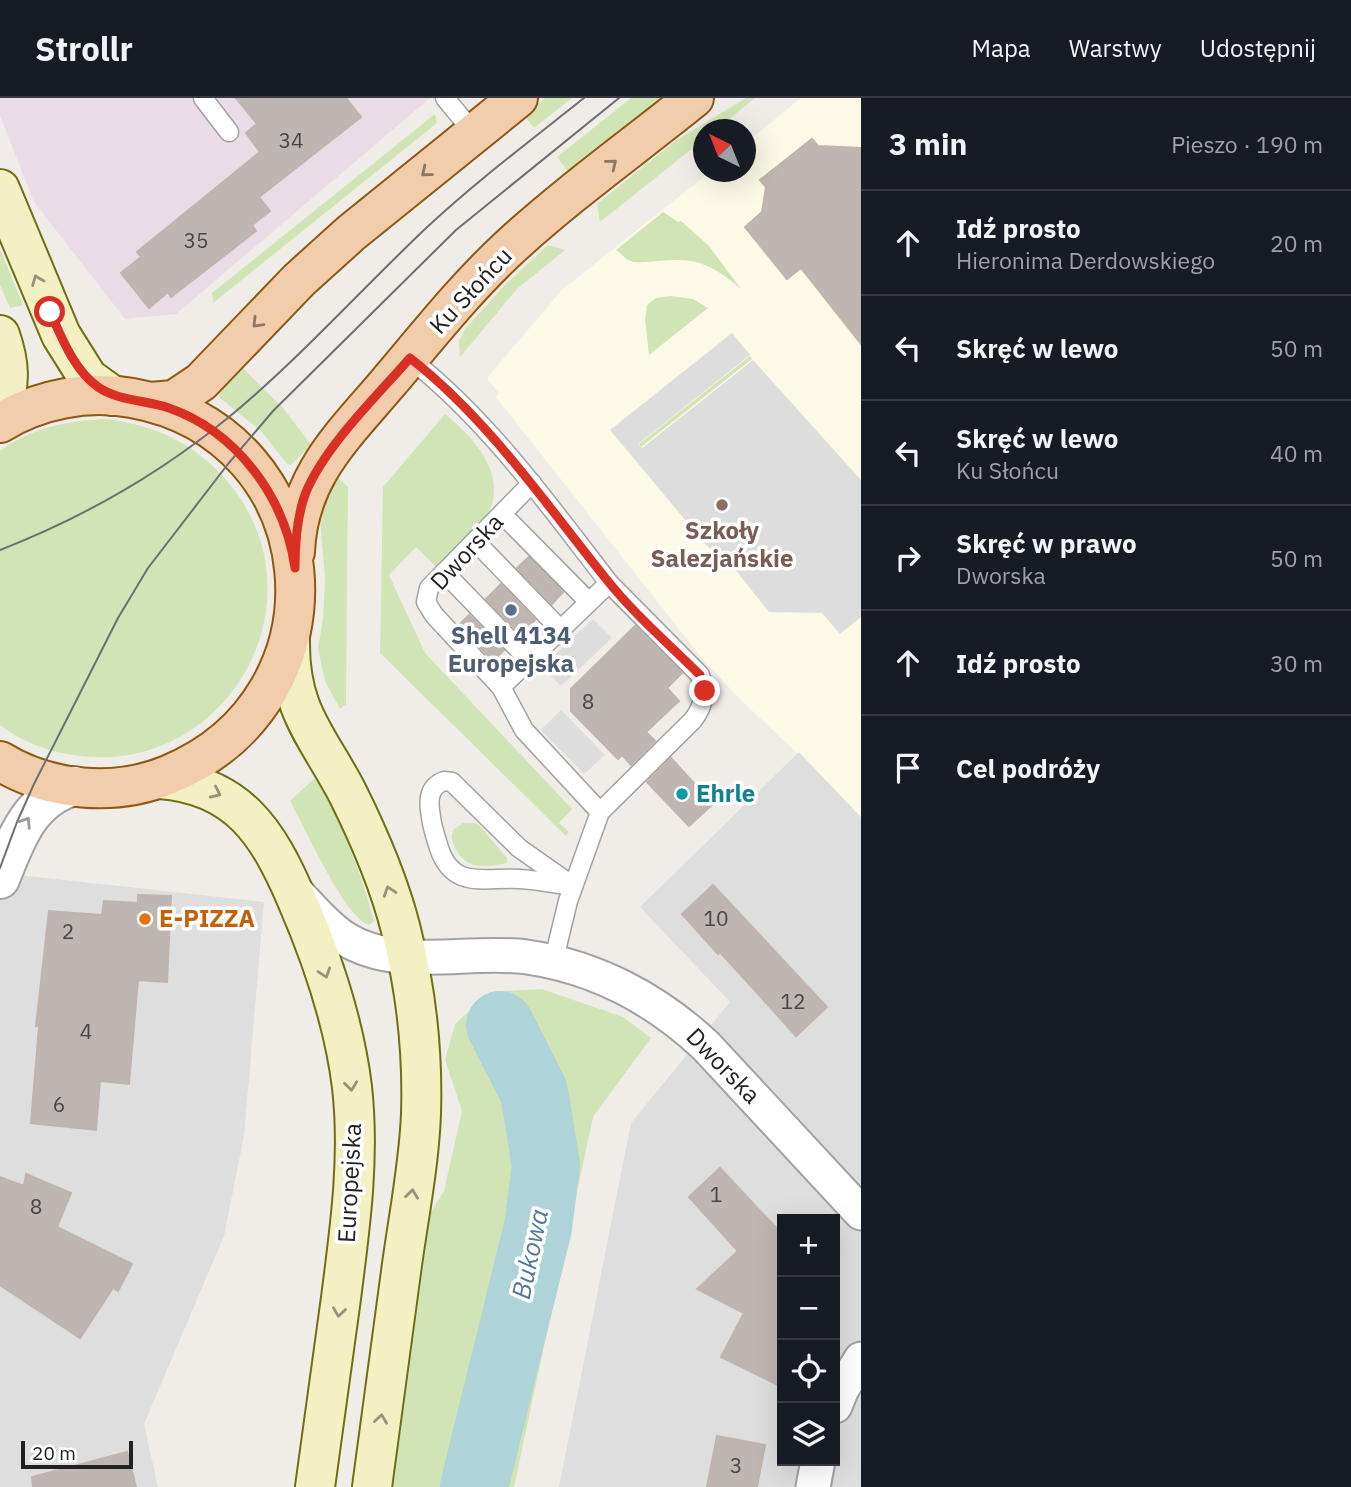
<!DOCTYPE html>
<html lang="pl">
<head>
<meta charset="utf-8">
<style>
	body { margin:0; font-family:"IBM Plex Sans",sans-serif; background:#20242c; color:#f1f3f6 }
	.controls { position:absolute; right:21px; bottom:21px; display:grid; overflow:hidden; border-radius:0px; box-shadow:0 7px 28px #0002 }
	.controls button { width:63px; height:63px; display:grid; place-items:center; padding:0; border:0; border-bottom:2px solid #363941; background:#171b24; color:#f1f3f6; font:35px sans-serif }
	.compass { position:absolute; left:693px; top:21px; width:63px; height:63px; border-radius:50%; background:#171b24; box-shadow:0 7px 28px #0002; rotate:317deg }
	.scale { position:absolute; left:21px; bottom:18px; width:112px; box-sizing:border-box; padding-left:7px; border:4px solid #212121; border-top:0; font-size:19px; line-height:24px; white-space:nowrap; color:#212121; -webkit-text-stroke:5px #fff; paint-order:stroke }
	.stop { position:absolute; width:21px; height:21px; margin:-16px; border:5px solid #d93025; border-radius:50%; background:#fff }
	.stop.end { background:#d93025; border-color:#fff; box-shadow:0 2px 7px #0008 }
	.list { margin:0; padding:0; list-style:none }
	h2 { display:flex; justify-content:space-between; align-items:center; height:91px; margin:0; padding:0 28px; font-size:30px }
	h2 small { font-size:23px; font-weight:400; color:#9ea1a6 }
	.list li { display:grid; grid-template-columns:46px 1fr auto; gap:21px; align-items:center; box-sizing:border-box; height:105px; padding:0 28px; border-top:2px solid #363941 }
	.list b { display:block; font-size:26px; white-space:nowrap }
	.list p { margin:0; font-size:23px; white-space:nowrap; color:#9ea1a6 }
	.list em { font-size:23px; font-style:normal; color:#9ea1a6 }
	.icon { flex:none; width:38px; height:38px; fill:none; stroke:currentColor; stroke-width:2; stroke-linecap:round; stroke-linejoin:round }
	.map { position:relative; flex:none; width:861px; height:1389px; overflow:hidden }
	header { display:flex; align-items:center; gap:42px; box-sizing:border-box; height:98px; padding:0 35px; background:#171b24; border-bottom:2px solid #363941 }
	header strong { font-size:33px }
	nav { display:flex; gap:38px; margin-inline-start:auto; font-size:24px }
	main { display:flex }
	aside { flex:1; background:#171b24 }
	.map>svg:first-child { display:block }
</style>
</head>
<body>
<header>
<strong>Strollr</strong>
<nav><a>Mapa</a><a>Warstwy</a><a>Udostępnij</a></nav>
</header>
<main>
<div class="map">
<svg width="861" height="1389" viewBox="0 0 861 1389">
	<rect width="100%" height="100%" fill="#f0ede9"/>
	<path fill="#dfdede" fill-rule="evenodd" d="M 799,654 L 861,719 L 861,1389 L 559,1389 L 631,1025 L 730,904 L 640,809 ZM 782,1121 L 835,1121 L 835,1363 L 782,1363 Z
		M 0,775 L 264,804 L 244,1038 L 224,1138 L 144,1326 L 158,1389 L 0,1389 Z"/>
	<path fill="#e9dce7" d="M 0,0 L 430,0 L 176,216 L 125,221 L 34,104 L 0,18 Z"/>
	<path fill="#fcfae6" d="M 801,0 L 861,0 L 861,719 L 799,654 L 797,655 L 742,603 L 705,564 L 496,299 L 499,295 L 487,280 L 562,192 L 710,74 L 746,74 L 746,45 Z"/>
	<path fill="#d1e4b5" d="M 545,0 L 572,0 L 534,30 L 524,17 Z
		M 631,0 L 664,0 L 569,75 L 557,59 Z
		M 746,0 L 755,0 L 717,31 L 704,32 L 703,42 L 600,124 L 597,106 L 675,43 Z
		M 435,16 L 437,25 L 213,205 L 212,195 Z
		M 663,114 L 678,124 L 681,123 L 709,148 L 741,191 C 723,175 702,161 677,162 C 662,162 648,165 633,164 L 628,162 L 616,152 Z
		M 548,147 L 565,152 L 517,191 L 460,259 L 459,243 L 465,231 L 505,187 Z
		M 0,152 L 3,158 L 23,207 L 10,210 L 0,187 Z
		M 671,198 L 693,201 L 708,210 L 649,257 L 645,222 L 647,207 L 656,200 Z
		M 750,258 L 752,261 L 641,349 L 639,346 Z
		M 242,269 L 284,311 L 311,347 L 291,367 L 287,366 L 262,334 L 219,299 L 220,292 Z
		M 445,316 C 476,341 513,383 483,423 C 471,440 452,455 437,470 L 416,449 L 389,477 L 425,555 L 572,711 L 559,725 L 569,734 L 566,738 L 380,555 L 383,389 Z
		M 104,321 C 153,326 195,345 228,384 C 328,503 225,681 73,657 C 46,653 21,643 0,627 L 0,353 C 31,330 66,323 104,321 Z
		M 338,379 L 348,389 L 346,606 L 340,611 L 325,583 L 318,550 L 323,521 L 325,482 L 320,420 L 330,390 Z
		M 315,680 C 343,726 360,772 374,823 L 369,827 C 344,819 305,729 290,703 Z
		M 463,725 L 475,725 L 479,727 L 507,760 L 507,765 C 484,770 464,772 454,747 C 451,741 451,738 454,731 Z
		M 542,891 L 623,919 L 651,940 L 593,1019 L 514,1389 L 393,1389 L 431,1114 L 444,1093 L 462,1013 L 445,962 L 455,926 L 490,894 Z"/>
	<path fill="#ddd" d="M 732,235 L 750,257 L 638,346 L 642,350 L 753,262 L 861,382 L 861,519 L 840,536 L 822,515 L 769,514 L 734,470 L 707,448 L 610,332 Z
		M 593,521 L 612,540 L 561,588 L 542,569 Z
		M 561,612 L 605,657 L 584,676 L 541,632 Z"/>
	<g fill="none" stroke-linecap="round" stroke-linejoin="round">
		<path stroke="#aed3d9" stroke-width="68" d="M 474,1389 L 538,1129 L 546,1067 L 534,994 L 500,927"/>
	</g>
	<path fill="#bdb6b2" stroke="#c1b4ad" stroke-width="2" d="M 236,0 L 346,0 L 361,19 L 259,99 L 270,113 L 252,127 L 256,133 L 171,199 L 168,194 L 149,210 L 121,175 L 141,159 L 137,154 L 260,54 L 246,35 L 257,26 Z
		M 812,41 L 818,48 L 861,50 L 861,246 L 801,170 L 787,181 L 745,129 L 762,114 L 766,89 L 760,82 Z
		M 529,459 L 563,494 L 552,506 L 517,470 Z
		M 501,486 L 535,522 L 520,536 L 486,501 Z
		M 469,517 L 504,552 L 493,563 L 459,527 Z
		M 635,528 L 682,575 L 667,590 L 679,603 L 646,634 L 655,643 L 631,667 L 622,657 L 618,661 L 571,613 L 571,591 Z
		M 671,660 L 713,706 L 689,728 L 647,684 Z
		M 713,787 L 827,909 L 796,938 L 720,854 L 718,856 L 682,816 Z
		M 138,797 L 171,798 L 167,884 L 138,882 L 129,986 L 100,983 L 96,1032 L 31,1025 L 39,928 L 36,928 L 49,813 L 102,817 L 104,803 L 138,805 Z
		M 720,1070 L 782,1136 L 782,1289 L 721,1259 L 744,1215 L 697,1191 L 738,1153 L 689,1099 Z
		M 26,1076 L 71,1095 L 57,1129 L 132,1166 L 118,1193 L 113,1190 L 80,1240 L 0,1187 L 0,1079 L 24,1088 Z
		M 717,1338 L 765,1347 L 757,1389 L 707,1389 Z
		M 127,1354 L 136,1389 L 33,1389 L 32,1379 Z"/>
	<g fill="none" stroke-linecap="round" stroke-linejoin="round">
		<defs>
			<path id="service" d="M 203,0 L 229,34
				M 445,0 L 474,35
				M 409,260 C 488,322 548,406 609,485 L 501,589 L 524,632 L 600,714 L 568,803 L 553,865
				M 502,416 L 589,504
				M 475,443 L 561,532
				M 444,474 L 529,562
				M 501,589 L 434,517 L 426,504 L 429,490 L 532,385
				M 444,683 L 452,684 L 519,750 L 573,788 C 556,786 538,782 520,781 C 484,779 453,792 439,750 C 436,740 432,729 431,719 C 428,703 428,689 444,683 Z
				M 600,714 L 693,622 C 705,606 705,596 700,577 L 609,485"/>
			<path id="minor" d="M 298,796 C 312,811 326,828 344,840 C 397,874 468,851 527,859 C 595,869 656,901 706,948 L 861,1115
				M 835,1308 L 842,1291 L 861,1261
				M 813,1389 L 818,1363"/>
			<path id="tertiary" d="M 0,781 C 16,741 29,701 74,688"/>
			<path id="secondary" d="M 0,91 L 61,237 L 88,280 L 113,298
				M 0,237 C 9,263 12,286 0,312
				M 290,543 C 289,613 317,637 347,694 C 369,738 389,784 401,832 C 416,892 423,954 421,1016 C 419,1068 408,1121 401,1174 C 392,1245 382,1317 372,1389
				M 160,681 C 238,687 268,734 297,802 C 323,862 344,924 352,989 C 360,1060 350,1130 341,1200 C 332,1263 324,1326 315,1389"/>
			<path id="primary" d="M 150,304 L 174,302 L 201,284 L 299,182 L 351,135 L 518,0
				M 0,325 C 39,301 87,292 132,300 C 331,336 354,601 168,677 C 115,699 49,693 0,663
				M 295,454 C 298,379 342,339 387,286 C 427,239 466,189 512,147 C 569,95 633,49 694,0"/>
		</defs>
		<use href="#service" stroke="#a2a2a2" stroke-width="21"/>
		<use href="#minor" stroke="#a2a2a2" stroke-width="37"/>
		<use href="#tertiary" stroke="#a2a2a2" stroke-width="42"/>
		<use href="#secondary" stroke="#6d6f12" stroke-width="42"/>
		<use href="#primary" stroke="#8d5811" stroke-width="42"/>
		<use href="#service" stroke="#fff" stroke-width="18"/>
		<use href="#minor" stroke="#fff" stroke-width="33"/>
		<use href="#tertiary" stroke="#fff" stroke-width="38"/>
		<use href="#secondary" stroke="#f3f1c4" stroke-width="38"/>
		<use href="#primary" stroke="#f2cdac" stroke-width="38"/>
		<path stroke="#6f6f6f" stroke-width="2" d="M 0,452 C 82,420 161,375 229,319 C 298,262 359,194 424,132 C 474,85 530,43 584,0
			M 0,770 L 17,724 L 34,686 L 118,520 L 148,470 L 228,366 L 273,313 L 456,132 L 619,0"/>
	</g>
	<defs><path id="oneway-chevron" d="M-2-3.5L2.5 0L-2 3.5" fill="none" stroke-width="1.6" stroke-linecap="round" stroke-linejoin="round" transform="scale(1.75)"/></defs>
	<g stroke="#8a7766">
		<use href="#oneway-chevron" transform="translate(612 66) rotate(-39)"/>
		<use href="#oneway-chevron" transform="translate(426 74) rotate(141)"/>
		<use href="#oneway-chevron" transform="translate(257 225) rotate(134)"/>
	</g>
	<g stroke="#94937b">
		<use href="#oneway-chevron" transform="translate(37 182) rotate(-112)"/>
		<use href="#oneway-chevron" transform="translate(216 695) rotate(25)"/>
		<use href="#oneway-chevron" transform="translate(389 793) rotate(-108)"/>
		<use href="#oneway-chevron" transform="translate(325 875) rotate(72)"/>
		<use href="#oneway-chevron" transform="translate(351 988) rotate(83)"/>
		<use href="#oneway-chevron" transform="translate(412 1096) rotate(-83)"/>
		<use href="#oneway-chevron" transform="translate(339 1214) rotate(98)"/>
		<use href="#oneway-chevron" transform="translate(381 1321) rotate(-82)"/>
	</g>
	<use stroke="#9b9b9b" href="#oneway-chevron" transform="translate(26 724) rotate(-57)"/>
	<g fill="none" stroke-linecap="round" stroke-linejoin="round">
		<path stroke="#d93025" stroke-width="9" d="M 50,214 C 62,240 74,272 98,289 C 118,303 146,302 169,310 C 237,334 285,399 295,470 C 295,445 297,417 306,394 C 326,347 376,299 410,260 C 488,321 545,405 607,482 C 634,516 669,546 700,577 L 705,593"/>
	</g>
	<circle fill="#8d6e63" stroke="#fff" stroke-width="2.5" cx="722" cy="407" r="7"/>
	<circle fill="#5c6f8a" stroke="#fff" stroke-width="2.5" cx="511" cy="512" r="7"/>
	<circle fill="#0f9aa8" stroke="#fff" stroke-width="2.5" cx="682" cy="696" r="7"/>
	<circle fill="#e8710a" stroke="#fff" stroke-width="2.5" cx="145" cy="821" r="7"/>
	<g text-anchor="middle" stroke-width="7" stroke-linejoin="round" paint-order="stroke">
		<g font-size="21" fill="#484645">
			<text x="291" y="50">34</text>
			<text x="196" y="150">35</text>
			<text x="588" y="611">8</text>
			<text x="716" y="828">10</text>
			<text x="68" y="841">2</text>
			<text x="793" y="911">12</text>
			<text x="86" y="941">4</text>
			<text x="59" y="1014">6</text>
			<text x="716" y="1104">1</text>
			<text x="36" y="1116">8</text>
			<text x="736" y="1375">3</text>
		</g>
		<g font-size="24" fill="#212121" stroke="#fff">
			<text transform="translate(471 193) rotate(-47)" y="8">Ku Słońcu</text>
			<text transform="translate(467 454) rotate(-47)" y="8">Dworska</text>
			<text transform="translate(723 968) rotate(46)" y="8">Dworska</text>
			<text transform="translate(350 1085) rotate(-87)" y="8">Europejska</text>
		</g>
		<g font-size="24" font-weight="bold" fill="#785e54" stroke="#fff">
			<text x="722" y="441">Szkoły<tspan x="722" dy="28">Salezjańskie</tspan></text>
		</g>
		<g font-size="24" font-weight="bold" fill="#4e5e75" stroke="#fff">
			<text x="511" y="546">Shell 4134<tspan x="511" dy="28">Europejska</tspan></text>
		</g>
		<g font-size="24" font-weight="bold" fill="#0d838f" stroke="#fff" text-anchor="start">
			<text x="696" y="704">Ehrle</text>
		</g>
		<g font-size="24" font-weight="bold" fill="#c56008" stroke="#fff" text-anchor="start">
			<text x="159" y="829">E-PIZZA</text>
		</g>
		<g font-size="26" font-style="italic" fill="#507b98" stroke="#fff">
			<text transform="translate(530 1156) rotate(-78)" y="9">Bukowa</text>
		</g>
	</g>
</svg>
<div class="controls">
<button>+</button>
<button>−</button>
<button><svg class="icon" aria-label="locate" viewBox="0 0 24 24"><circle cx="12" cy="12" r="6"/><path d="M12 2v4M12 18v4M2 12h4M18 12h4"/></svg></button>
<button><svg class="icon" aria-label="layers" viewBox="0 0 24 24"><path d="M12 4l9 5-9 5-9-5zM3 14l9 5 9-5"/></svg></button>
</div>
<svg class="compass" viewBox="-18 -18 36 36"><path d="M0-13l5 13h-10z" fill="#e53935"/><path d="M0 13l5-13h-10z" fill="#9ea1a6"/></svg>
<div class="scale">20 m</div>
<div class="stop" style="left:50px;top:214px"></div>
<div class="stop end" style="left:705px;top:593px"></div>
</div>
<aside>
<h2>3 min<small>Pieszo · 190 m</small></h2>
<ul class="list">
<li><svg class="icon" aria-label="ahead" viewBox="0 0 24 24"><path d="M12 20V5M6 11l6-6 6 6"/></svg><div><b>Idź prosto</b><p>Hieronima Derdowskiego</p></div><em>20 m</em></li>
<li><svg class="icon" aria-label="left" viewBox="0 0 24 24"><path d="M17 20v-9H6M10 6l-5 5 5 5"/></svg><div><b>Skręć w lewo</b></div><em>50 m</em></li>
<li><svg class="icon" aria-label="left" viewBox="0 0 24 24"><path d="M17 20v-9H6M10 6l-5 5 5 5"/></svg><div><b>Skręć w lewo</b><p>Ku Słońcu</p></div><em>40 m</em></li>
<li><svg class="icon" aria-label="right" viewBox="0 0 24 24"><path d="M7 20v-9h11M14 6l5 5-5 5"/></svg><div><b>Skręć w prawo</b><p>Dworska</p></div><em>50 m</em></li>
<li><svg class="icon" aria-label="ahead" viewBox="0 0 24 24"><path d="M12 20V5M6 11l6-6 6 6"/></svg><div><b>Idź prosto</b></div><em>30 m</em></li>
<li><svg class="icon" aria-label="arrive" viewBox="0 0 24 24"><path d="M6 21V4h12l-3 4 3 4H6"/></svg><div><b>Cel podróży</b></div></li>
</ul>
</aside>
</main>
</body>
</html>
